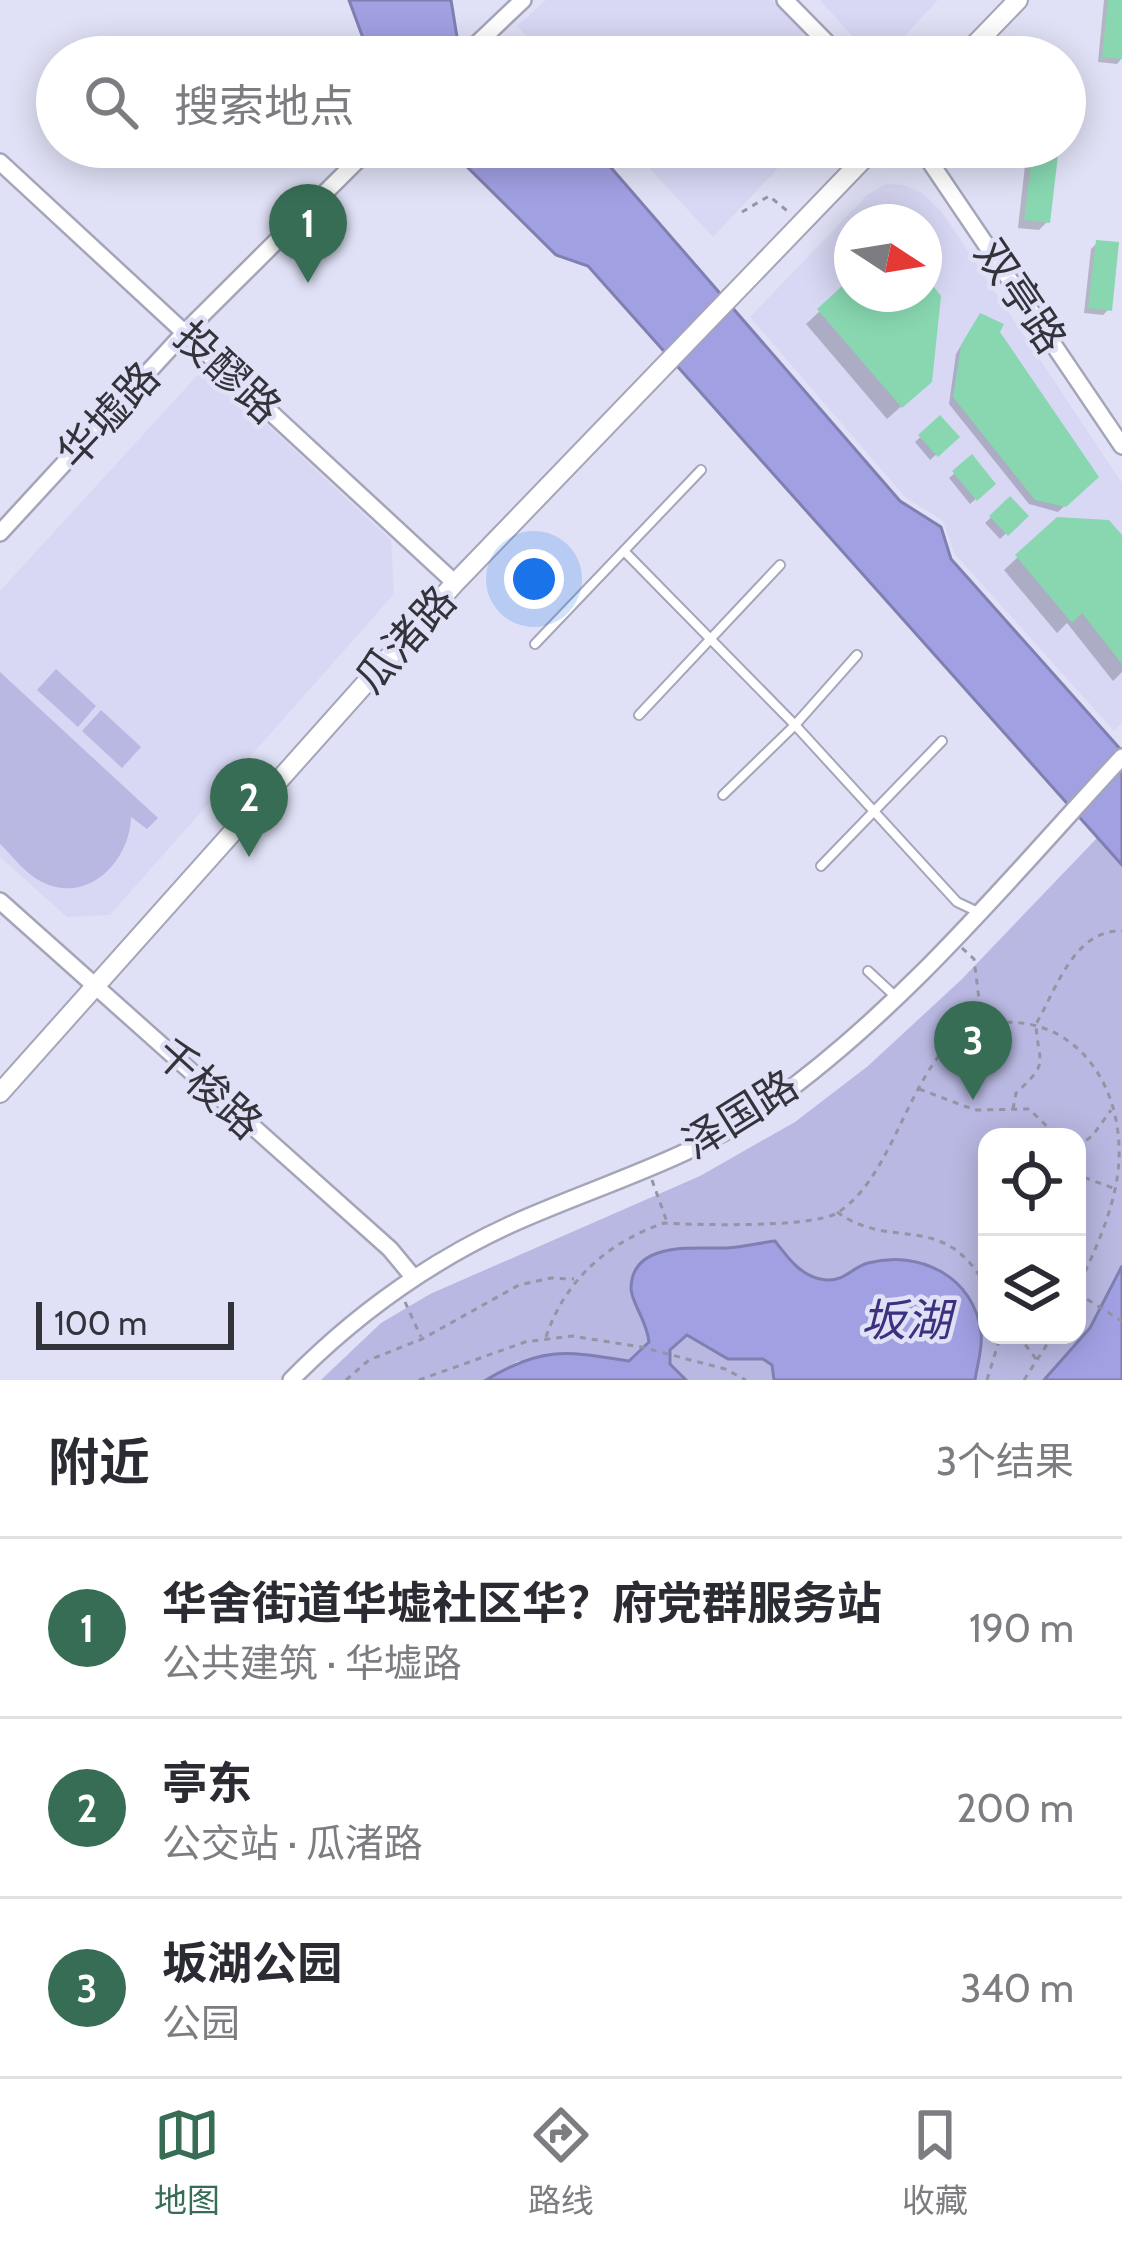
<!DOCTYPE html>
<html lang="zh">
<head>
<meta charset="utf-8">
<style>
	body { margin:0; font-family:Cabin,"Noto Sans SC",sans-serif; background:#f7f7f7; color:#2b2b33 }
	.controls { position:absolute; right:36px; bottom:36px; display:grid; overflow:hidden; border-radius:24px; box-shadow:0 6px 30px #0003 }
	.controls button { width:108px; height:108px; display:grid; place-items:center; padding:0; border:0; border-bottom:3px solid #e1e1e2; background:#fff; color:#2b2b33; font:60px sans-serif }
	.compass { position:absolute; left:834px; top:204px; width:108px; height:108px; border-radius:50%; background:#fff; box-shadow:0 6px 30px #0003; rotate:102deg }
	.scale { position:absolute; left:36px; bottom:30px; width:198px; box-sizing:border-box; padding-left:12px; border:6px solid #33333b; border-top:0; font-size:33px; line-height:42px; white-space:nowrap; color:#33333b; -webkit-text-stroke:9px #e0e1f6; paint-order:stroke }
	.you { position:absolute; left:534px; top:579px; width:42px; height:42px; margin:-30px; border:9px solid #fff; border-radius:50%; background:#1a73e8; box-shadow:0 0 0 18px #1a73e833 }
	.badge { display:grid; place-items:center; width:78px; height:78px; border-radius:50%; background:#366d54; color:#fff; font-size:39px; font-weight:700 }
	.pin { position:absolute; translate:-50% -99px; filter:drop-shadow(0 3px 6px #0008) }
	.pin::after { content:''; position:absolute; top:63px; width:42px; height:36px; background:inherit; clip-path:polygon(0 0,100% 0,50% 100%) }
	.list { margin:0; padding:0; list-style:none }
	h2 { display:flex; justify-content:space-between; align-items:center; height:156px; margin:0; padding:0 48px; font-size:51px }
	h2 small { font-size:39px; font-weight:400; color:#7c7c81 }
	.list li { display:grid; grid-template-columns:78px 1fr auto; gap:36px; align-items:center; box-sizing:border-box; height:180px; padding:0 48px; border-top:3px solid #e1e1e2 }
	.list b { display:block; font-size:45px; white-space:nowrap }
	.list p { margin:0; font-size:39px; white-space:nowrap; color:#7c7c81 }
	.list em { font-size:39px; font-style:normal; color:#7c7c81 }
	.icon { flex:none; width:66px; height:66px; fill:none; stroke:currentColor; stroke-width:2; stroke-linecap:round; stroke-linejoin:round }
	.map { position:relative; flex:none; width:1122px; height:1380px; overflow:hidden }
	.search { position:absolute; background:#fff; box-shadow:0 6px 30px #0003; left:36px; right:36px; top:36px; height:132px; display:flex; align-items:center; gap:30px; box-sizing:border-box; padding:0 42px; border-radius:66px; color:#7c7c81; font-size:45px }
	.sheet { height:696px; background:#fff }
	nav { display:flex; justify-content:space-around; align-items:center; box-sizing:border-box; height:168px; border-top:3px solid #e1e1e2; background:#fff; font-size:33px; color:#7c7c81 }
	nav a { display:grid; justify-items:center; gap:6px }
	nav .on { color:#366d54 }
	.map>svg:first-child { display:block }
</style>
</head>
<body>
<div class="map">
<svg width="1122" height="1380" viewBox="0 0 1122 1380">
	<rect width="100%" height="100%" fill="#e0e1f6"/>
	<path fill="#d8d8f5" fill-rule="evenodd" d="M 546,0 L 772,0 L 827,57 L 546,57 L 517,26 Z
		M 820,0 L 938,0 L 885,57 L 871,57 Z
		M 630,147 L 798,147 L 713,237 Z
		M 886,184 L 903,185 L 922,193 L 942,212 L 1122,483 L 1122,722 L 1114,731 L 954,553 L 943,521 L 905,497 L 750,317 L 867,195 ZM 852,222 L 924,222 L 924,294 L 852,294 Z
		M 205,367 L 391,540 L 394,594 L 110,915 L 67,917 L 0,857 L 0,591 Z"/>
	<path fill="#b8b8e2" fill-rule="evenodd" d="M 56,669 L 96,706 L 78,727 L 37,690 Z
		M 0,672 L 158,818 L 147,829 L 131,817 C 130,861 88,905 42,882 C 26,875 13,856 0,844 Z
		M 101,710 L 141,747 L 122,768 L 82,731 Z
		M 1098,837 L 1122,865 L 1122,1266 L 1090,1328 L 1044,1380 L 673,1380 L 518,1361 L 486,1380 L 321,1380 L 381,1323 L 430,1294 L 700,1176 L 795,1122 L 868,1066 L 961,980 ZM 987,1137 L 1077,1137 L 1077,1335 L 987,1335 Z"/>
	<path fill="#a1a0e3" stroke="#807fb1" stroke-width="3" d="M 349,0 L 451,0 L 457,37 L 500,50 L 506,57 L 370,57 Z
		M 447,147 L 592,147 L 607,163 L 900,501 L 941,527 L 951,559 L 1122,751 L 1122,865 L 588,266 L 556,255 Z
		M 775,1241 C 788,1258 802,1278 826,1280 C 846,1281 852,1267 868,1263 C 919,1249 975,1277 981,1333 C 983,1348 977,1365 975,1380 L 774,1380 L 772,1365 L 763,1359 L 728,1359 L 687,1335 L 670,1350 L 670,1364 L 686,1380 L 486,1380 C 542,1346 566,1351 629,1361 L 649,1342 C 647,1320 631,1303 631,1288 C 632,1240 696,1249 727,1248 C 743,1247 759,1243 775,1241 Z
		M 1122,1266 L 1122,1380 L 1044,1380 L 1090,1328 Z"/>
	<path fill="#0003" d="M 1104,0 L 1122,0 L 1122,58 L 1117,64 L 1098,62 Z
		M 1027,147 L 1056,147 L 1047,222 L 1039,230 L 1018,228 Z
		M 1097,243 L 1109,309 L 1103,315 L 1084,313 L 1091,249 Z
		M 924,279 L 938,297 L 915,394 L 887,419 L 806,324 L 852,281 L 852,294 L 924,294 Z
		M 975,322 L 1095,476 L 1058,512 L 1029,504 L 949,404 L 956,354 Z
		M 940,419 L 956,437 L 930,460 L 915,442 Z
		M 971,459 L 992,484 L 970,504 L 949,478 Z
		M 1010,500 L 1024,516 L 1000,539 L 985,523 Z
		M 1058,520 L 1122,540 L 1122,672 L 1113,681 L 1067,623 L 1057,633 L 1004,570 Z"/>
	<path fill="#88d7b1" d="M 1108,0 L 1122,0 L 1122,59 L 1102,57 Z
		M 1033,147 L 1059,147 L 1050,223 L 1024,220 Z
		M 1096,240 L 1119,242 L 1112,311 L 1088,308 Z
		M 924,274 L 941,296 L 932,382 L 902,408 L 817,309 L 852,277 L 852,294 L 924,294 Z
		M 980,313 L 1004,324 L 1000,332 L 1099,477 L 1066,507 L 1035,500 L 953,397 L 961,345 Z
		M 940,415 L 960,437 L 938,457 L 918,435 Z
		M 972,454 L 996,484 L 977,501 L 952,471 Z
		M 1010,496 L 1029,516 L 1008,536 L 989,516 Z
		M 1057,517 L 1109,520 L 1122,535 L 1122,664 L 1082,613 L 1072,623 L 1015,555 Z"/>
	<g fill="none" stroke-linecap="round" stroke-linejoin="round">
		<defs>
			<path id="service" d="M 624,551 L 795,725 L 957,902 L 978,912
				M 535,644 L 701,470
				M 639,715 L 780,565
				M 723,795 L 795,725 L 857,655
				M 821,866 L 942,741
				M 868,971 L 896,997"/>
			<path id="minor" d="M 785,0 L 841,57
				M 463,57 L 523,0
				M 920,147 L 1122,446
				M 0,162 L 455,583
				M 0,533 L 185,332 L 371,147
				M 0,901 L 390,1249 L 414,1278
				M 291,1380 C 356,1314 430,1261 514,1223 C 599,1185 695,1158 771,1103 C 905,1007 1010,878 1122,757"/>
			<path id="tertiary" d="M 963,57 L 1018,0
				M 0,1093 L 455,583 L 875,147"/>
		</defs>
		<use href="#service" stroke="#a5a5b9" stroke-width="12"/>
		<use href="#minor" stroke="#a5a5b9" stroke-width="20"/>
		<use href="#tertiary" stroke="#a5a5b9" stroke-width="22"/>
		<path stroke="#9494a4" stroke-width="3" stroke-dasharray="6 6" stroke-linecap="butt" d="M 742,212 L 769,196 L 791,214
			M 962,948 L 974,959 L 982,1023
			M 919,1089 L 975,1110 L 1029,1109 L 1058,1137
			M 1013,1109 L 1016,1093 C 1051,1061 1038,1065 1036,1024 C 1056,990 1074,929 1122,931
			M 1077,1148 L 1093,1135 L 1111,1110
			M 1077,1168 L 1083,1177 L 1113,1188
			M 652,1180 L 667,1222
			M 837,1212 C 894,1253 943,1208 987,1288
			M 1077,1293 L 1122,1321
			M 405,1302 L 421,1337
			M 1018,1335 L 1036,1359
			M 546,1337 C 565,1280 607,1243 664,1223 C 698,1225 811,1228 837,1213 C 902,1173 912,1037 987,1024 C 1071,1010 1122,1080 1119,1159 C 1117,1205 1096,1248 1077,1289
			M 346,1380 L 369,1360 L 422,1339 L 519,1285 L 551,1278 L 574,1279
			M 419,1380 L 525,1342 L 572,1336 L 641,1347 L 725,1369 L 746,1380
			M 987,1380 L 998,1344 L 1007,1335
			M 1024,1380 L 1053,1335"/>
		<use href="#service" stroke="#fff" stroke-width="8"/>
		<use href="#minor" stroke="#fff" stroke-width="15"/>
		<use href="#tertiary" stroke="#fff" stroke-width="18"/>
	</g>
	<g text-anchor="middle" stroke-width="9" stroke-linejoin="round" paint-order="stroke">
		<g font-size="42" fill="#33333b" stroke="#e0e1f6">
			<text transform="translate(1021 296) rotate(56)" y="15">双亭路</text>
			<text transform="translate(228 372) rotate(43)" y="15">投醪路</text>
			<text transform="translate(108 415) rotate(-47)" y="15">华墟路</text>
			<text transform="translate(405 639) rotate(-48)" y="15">瓜渚路</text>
			<text transform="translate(209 1088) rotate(42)" y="15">千梭路</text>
			<text transform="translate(740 1114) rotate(-32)" y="15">泽国路</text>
		</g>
		<g font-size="45" font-style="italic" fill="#3b317e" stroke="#e0e1f6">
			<text x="906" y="1336">坂湖</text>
		</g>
	</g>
</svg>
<div class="controls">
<button><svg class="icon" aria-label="locate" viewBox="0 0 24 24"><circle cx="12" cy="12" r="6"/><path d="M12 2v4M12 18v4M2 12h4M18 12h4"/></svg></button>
<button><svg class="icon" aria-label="layers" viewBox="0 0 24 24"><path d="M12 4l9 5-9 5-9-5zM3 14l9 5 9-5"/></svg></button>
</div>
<svg class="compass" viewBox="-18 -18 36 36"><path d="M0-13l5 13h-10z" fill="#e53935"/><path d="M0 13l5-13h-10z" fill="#7c7c81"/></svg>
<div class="scale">100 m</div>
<div class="you"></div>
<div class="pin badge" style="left:308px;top:283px">1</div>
<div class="pin badge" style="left:249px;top:857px">2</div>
<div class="pin badge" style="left:973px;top:1100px">3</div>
<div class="search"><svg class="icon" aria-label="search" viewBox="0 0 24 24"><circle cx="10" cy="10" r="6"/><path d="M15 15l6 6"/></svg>搜索地点</div>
</div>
<section class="sheet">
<h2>附近<small>3个结果</small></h2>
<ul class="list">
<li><span class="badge">1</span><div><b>华舍街道华墟社区华？府党群服务站</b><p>公共建筑 · 华墟路</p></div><em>190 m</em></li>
<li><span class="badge">2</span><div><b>亭东</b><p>公交站 · 瓜渚路</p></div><em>200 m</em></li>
<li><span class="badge">3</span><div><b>坂湖公园</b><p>公园</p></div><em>340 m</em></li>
</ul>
</section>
<nav>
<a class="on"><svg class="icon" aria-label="map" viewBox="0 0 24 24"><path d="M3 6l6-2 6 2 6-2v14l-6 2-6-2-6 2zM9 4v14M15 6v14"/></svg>地图</a>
<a><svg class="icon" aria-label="directions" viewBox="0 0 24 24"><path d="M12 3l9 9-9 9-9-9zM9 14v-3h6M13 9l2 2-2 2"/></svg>路线</a>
<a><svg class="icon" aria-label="saved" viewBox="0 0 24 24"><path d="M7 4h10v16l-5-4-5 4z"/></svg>收藏</a>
</nav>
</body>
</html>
